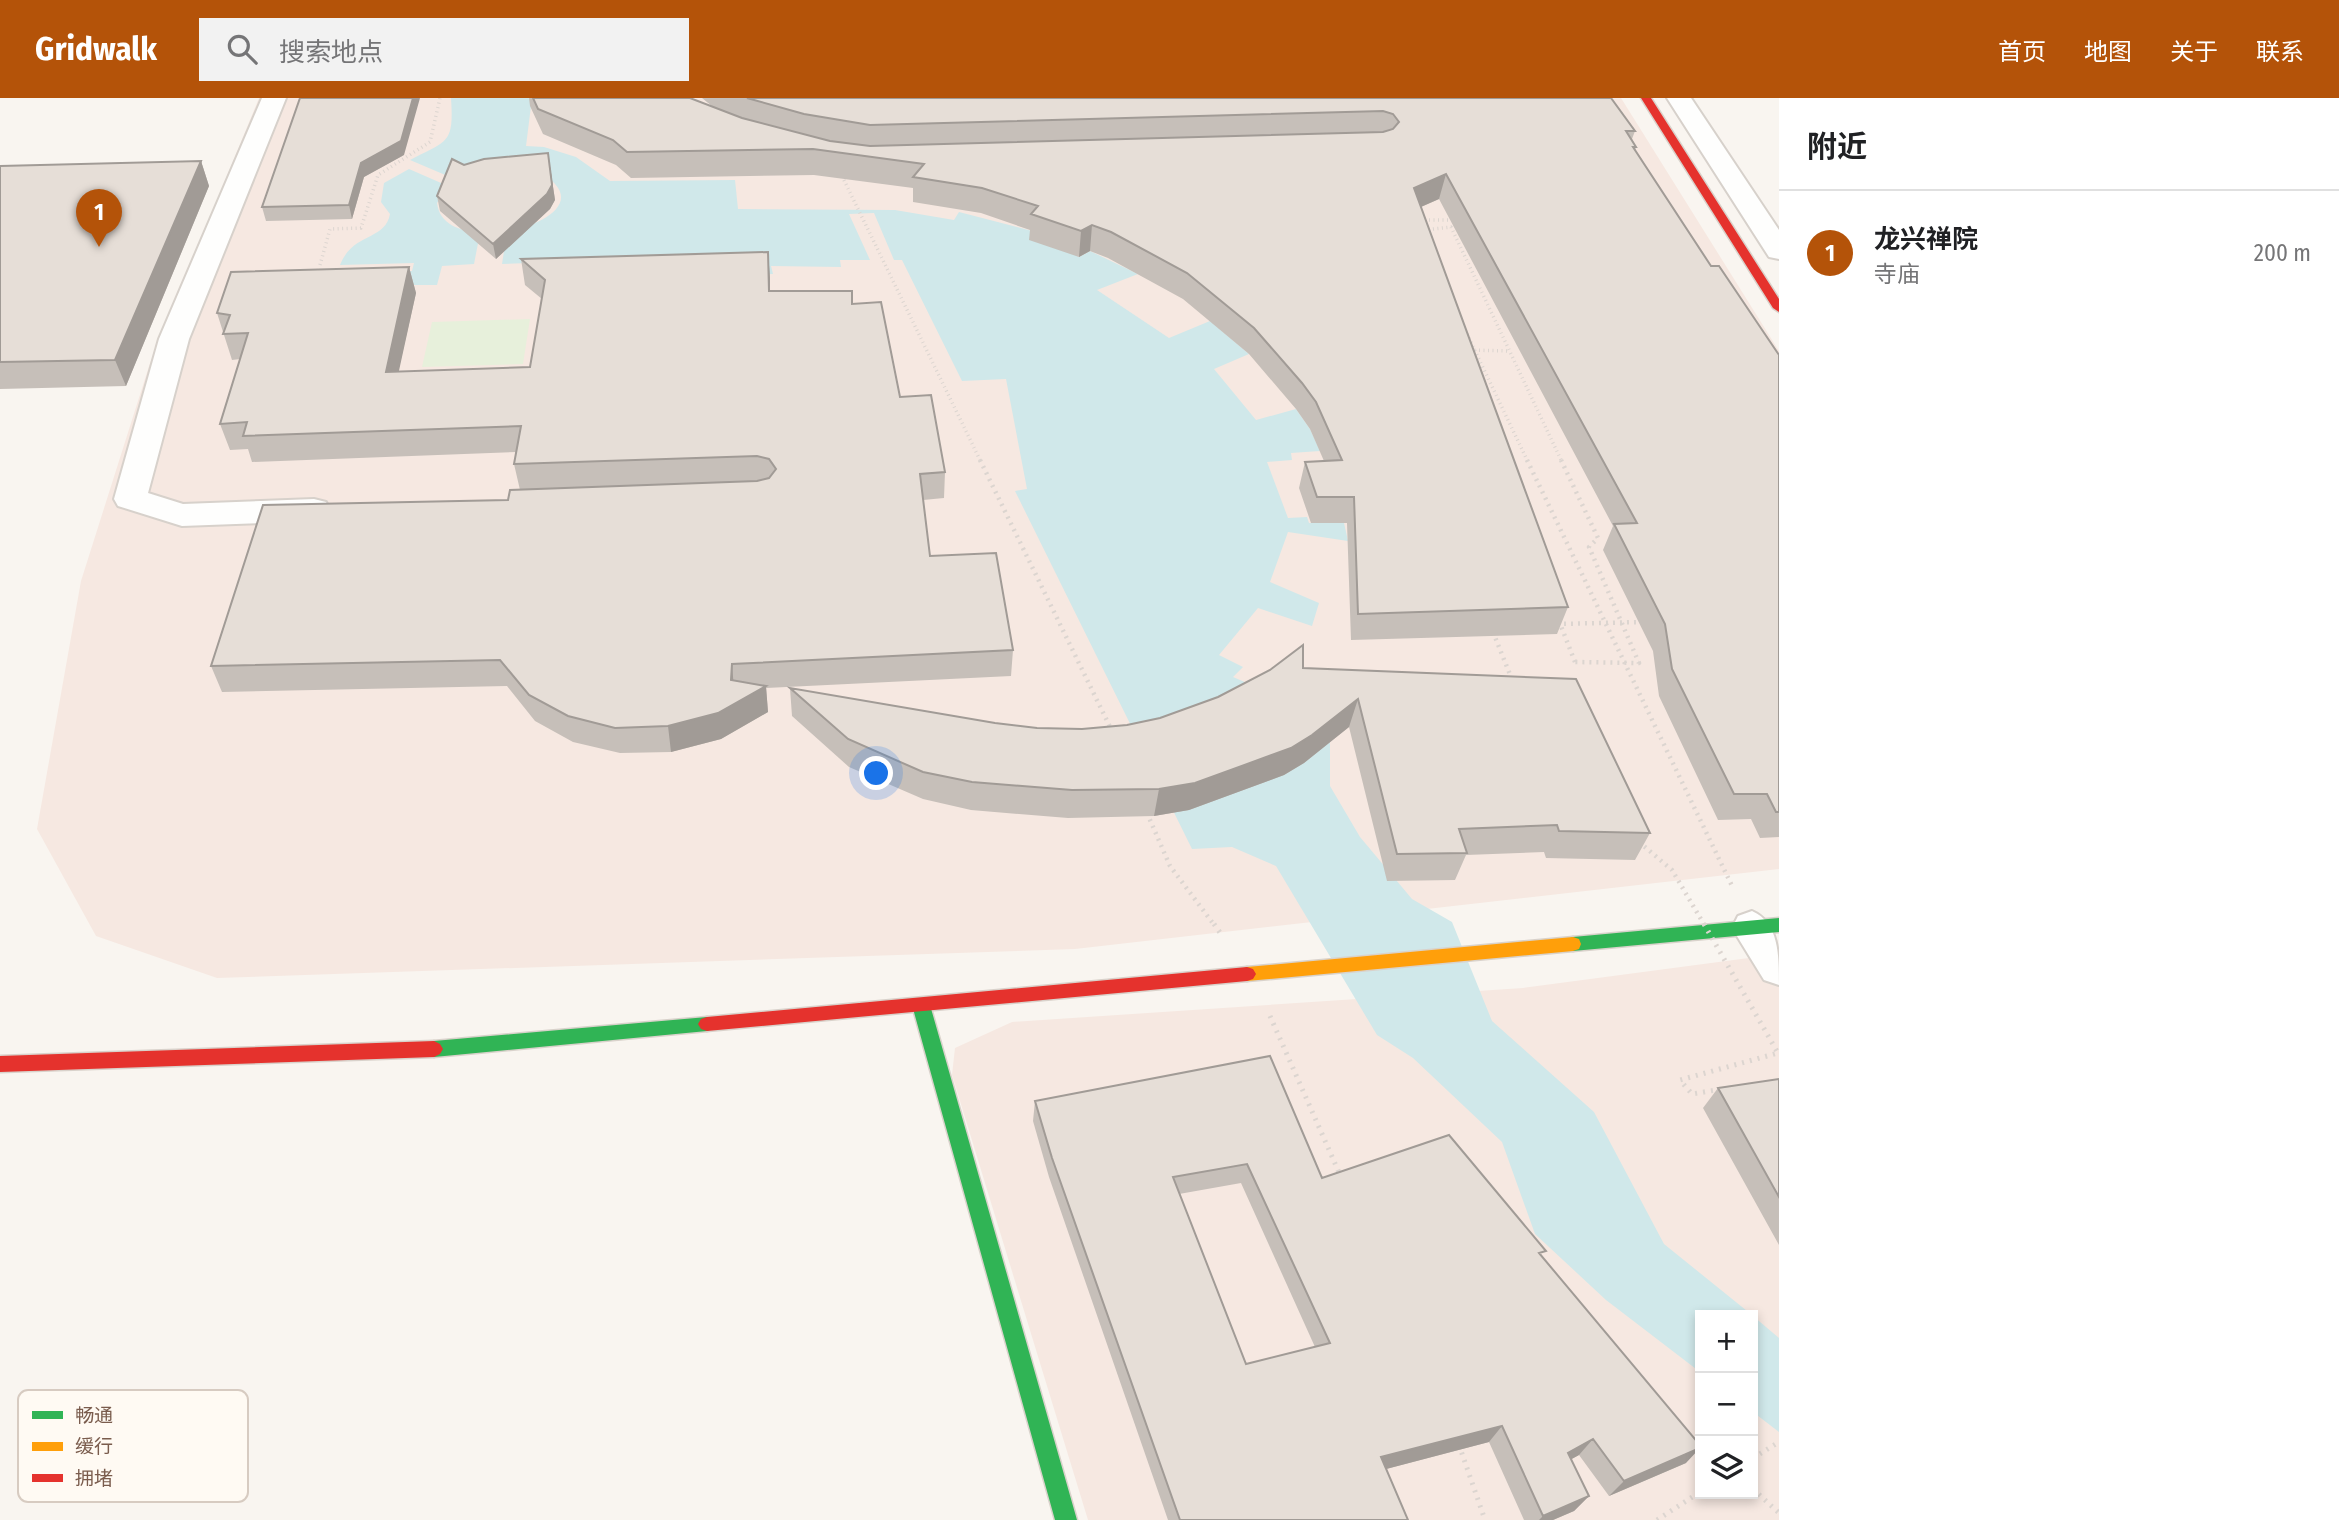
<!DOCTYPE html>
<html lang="zh">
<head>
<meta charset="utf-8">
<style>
	body { margin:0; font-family:"Fira Sans Condensed","Noto Sans SC",sans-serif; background:#f2f2f2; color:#202124 }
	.controls { position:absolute; right:21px; bottom:21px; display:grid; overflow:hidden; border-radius:0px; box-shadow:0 4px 10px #0003 }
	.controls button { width:63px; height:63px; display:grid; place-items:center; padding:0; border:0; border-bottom:2px solid #e0e0e0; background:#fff; color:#202124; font:35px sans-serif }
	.you { position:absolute; left:877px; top:676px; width:24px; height:24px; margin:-18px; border:5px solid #fff; border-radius:50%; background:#1a73e8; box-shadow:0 0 0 10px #1a73e833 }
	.badge { display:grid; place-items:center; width:46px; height:46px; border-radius:50%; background:#b45309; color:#fff; font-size:23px; font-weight:700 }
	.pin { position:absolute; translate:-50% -58px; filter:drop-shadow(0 2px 4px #0008) }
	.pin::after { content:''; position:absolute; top:37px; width:24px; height:21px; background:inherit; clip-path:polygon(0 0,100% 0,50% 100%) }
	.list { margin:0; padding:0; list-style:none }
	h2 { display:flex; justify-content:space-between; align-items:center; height:91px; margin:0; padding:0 28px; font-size:30px }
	h2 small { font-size:23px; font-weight:400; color:#757577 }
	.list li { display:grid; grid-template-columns:46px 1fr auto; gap:21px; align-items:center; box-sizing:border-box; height:126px; padding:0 28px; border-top:2px solid #e0e0e0 }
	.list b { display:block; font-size:26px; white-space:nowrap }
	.list p { margin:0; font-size:23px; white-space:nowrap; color:#757577 }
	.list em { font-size:23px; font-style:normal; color:#757577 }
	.icon { flex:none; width:38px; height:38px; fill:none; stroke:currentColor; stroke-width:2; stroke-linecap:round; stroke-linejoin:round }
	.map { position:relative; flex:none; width:1779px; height:1422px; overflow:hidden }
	header { display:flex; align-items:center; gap:42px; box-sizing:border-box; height:98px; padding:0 35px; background:#b45309; color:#fff }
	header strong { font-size:33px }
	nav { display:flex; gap:38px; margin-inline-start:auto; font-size:24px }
	.search { width:490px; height:63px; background:#f2f2f2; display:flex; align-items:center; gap:18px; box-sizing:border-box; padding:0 24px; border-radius:0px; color:#757577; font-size:26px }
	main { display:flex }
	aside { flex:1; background:#fff }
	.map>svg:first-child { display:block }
</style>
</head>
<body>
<header>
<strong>Gridwalk</strong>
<div class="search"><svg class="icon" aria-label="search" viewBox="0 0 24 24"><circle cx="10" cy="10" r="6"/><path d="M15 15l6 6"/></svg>搜索地点</div>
<nav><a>首页</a><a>地图</a><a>关于</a><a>联系</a></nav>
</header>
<main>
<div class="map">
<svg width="1779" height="1422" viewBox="0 0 1779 1422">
	<rect width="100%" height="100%" fill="#f9f5f0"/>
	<path fill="#f6e8e1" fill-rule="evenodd" d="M 259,0 L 1621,0 L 1779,253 L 1779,771 L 1075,851 L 217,880 L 96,838 L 37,731 L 81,483 L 150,265 Z
		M 1779,856 L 1779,1422 L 1088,1422 L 952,977 L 955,950 L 1012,924 L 1523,890 ZM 1700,1217 L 1753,1217 L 1753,1396 L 1700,1396 Z"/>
	<path fill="#e7f0db" d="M 530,221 L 523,266 L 422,269 L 432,224 Z"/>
	<path fill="#d0e8ea" d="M 451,0 L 532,0 L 526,48 L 544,49 L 576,59 L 610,83 L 735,82 L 738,111 L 895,112 L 954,122 L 959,114 L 1036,134 L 1079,159 L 1090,153 L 1138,176 L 1097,192 L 1169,240 L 1210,223 L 1249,256 L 1214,271 L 1256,322 L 1296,311 L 1310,331 L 1320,353 L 1291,355 L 1292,362 L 1267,364 L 1288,420 L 1307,419 L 1309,425 L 1344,425 L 1348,443 L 1288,434 L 1270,484 L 1319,505 L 1312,528 L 1258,510 L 1219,557 L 1243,569 L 1233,579 L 1268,594 L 1330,642 L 1330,688 L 1360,739 L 1412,801 L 1452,824 L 1492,923 L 1594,1014 L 1664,1146 L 1752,1217 L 1700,1217 L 1700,1274 L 1606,1202 L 1535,1136 L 1502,1044 L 1413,960 L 1377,937 L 1276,768 L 1232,749 L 1192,751 L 1015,393 L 1027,391 L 1006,281 L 962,283 L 902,162 L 894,162 L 874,115 L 849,116 L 870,162 L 840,162 L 841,169 L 771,168 L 773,176 L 556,182 L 556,164 L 502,166 L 507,134 C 536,128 589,106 543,76 L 457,82 L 410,62 C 448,42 454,46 451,0 Z
		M 409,71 L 448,88 L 437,105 C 440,127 459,132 480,135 L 474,166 L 442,168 L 437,187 L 407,187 L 255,178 L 412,173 L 414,165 L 340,167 C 353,134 385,143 390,116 L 381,104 L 384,85 Z
		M 1753,1218 L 1779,1240 L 1779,1334 L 1753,1314 Z"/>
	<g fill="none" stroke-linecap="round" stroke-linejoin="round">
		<defs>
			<path id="street" d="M 262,0 L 286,0 L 189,241 L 148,395 L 183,406 L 314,401 L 326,404 L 330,412 L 326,420 L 314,423 L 182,428 L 118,408 L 114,401 L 159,241 Z
				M 1667,0 L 1691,0 L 1779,132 L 1779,161 L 1769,159 Z
				M 1752,813 C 1779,825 1779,856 1779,887 L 1764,882 L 1732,830 L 1738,818 Z"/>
			<path id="fast" d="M 1779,820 L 1779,834 L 1573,853 L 1567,851 L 1565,846 L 1567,841 L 1573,839 Z
				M 921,900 L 927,902 L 930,907 L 1077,1422 L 1055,1422 L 912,907 L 915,902 Z
				M 707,919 L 713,921 L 716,926 L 713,931 L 707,933 L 434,959 L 428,956 L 425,951 L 428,946 L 434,943 Z"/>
			<path id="slow" d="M 1573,839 L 1579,841 L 1581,846 L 1579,851 L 1573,853 L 1247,883 L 1241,881 L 1238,876 L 1241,871 L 1247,869 Z"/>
			<path id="jam" d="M 1641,0 L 1651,0 L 1779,201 L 1779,214 L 1773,210 Z
				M 1247,869 L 1253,871 L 1256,876 L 1253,881 L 1247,883 L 707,933 L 701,931 L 698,926 L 701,921 L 707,919 Z
				M 434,943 L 440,946 L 443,951 L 440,956 L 434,959 L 0,974 L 0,958 Z"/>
		</defs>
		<use href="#street" stroke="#d7d1cb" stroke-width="4"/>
		<use href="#fast" stroke="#d9d2cb" stroke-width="3"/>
		<use href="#slow" stroke="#d9d2cb" stroke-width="3"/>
		<use href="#jam" stroke="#d9d2cb" stroke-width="3"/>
		<path stroke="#dcd5d0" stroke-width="3.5" stroke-dasharray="1 3.5" stroke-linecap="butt" d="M 842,78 L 981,364
			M 320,167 L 330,131 L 361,130 L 378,77 L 430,44 L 440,0
			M 1467,236 L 1528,364"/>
		<path stroke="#dcd5d0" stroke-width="4.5" stroke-dasharray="2 5" stroke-linecap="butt" d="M 980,362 L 1112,633
			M 1527,362 L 1733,790
			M 1559,523 L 1575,564
			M 1147,715 L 1170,768 L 1215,828"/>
		<path stroke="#dcd5d0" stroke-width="5" stroke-dasharray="2 6" stroke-linecap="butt" d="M 1214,826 L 1221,836
			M 1270,918 L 1341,1079
			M 1459,1347 L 1485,1422
			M 1753,1360 L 1779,1344
			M 1753,1391 L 1779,1415
			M 1657,1422 L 1700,1394"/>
		<use href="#street" fill="#fefefd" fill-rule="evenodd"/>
		<use href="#fast" fill="#30b455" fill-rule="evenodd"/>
		<use href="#slow" fill="#ff9f0a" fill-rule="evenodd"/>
		<use href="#jam" fill="#e5322d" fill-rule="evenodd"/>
		<path stroke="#dcd5d0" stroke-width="3.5" stroke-dasharray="1 3.5" stroke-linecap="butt" d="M 1420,122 L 1453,122
			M 1424,132 L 1451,129 L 1562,364
			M 1470,252 L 1508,253"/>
		<path stroke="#dcd5d0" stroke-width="4.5" stroke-dasharray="2 5" stroke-linecap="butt" d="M 1561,362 L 1598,440 L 1589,449 L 1639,565 L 1575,564
			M 1557,526 L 1643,524
			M 1493,534 L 1513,584
			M 1639,744 L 1672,772 L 1705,828"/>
		<path stroke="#dcd5d0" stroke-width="5" stroke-dasharray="2 6" stroke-linecap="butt" d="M 1704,826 L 1778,955 L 1680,982 L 1692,996 L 1722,991"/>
	</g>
	<path fill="#c6bfb9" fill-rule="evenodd" d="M 529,0 L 690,0 L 713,9 L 702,0 L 1611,0 L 1635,33 L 1632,41 L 1636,49 L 1635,53 L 1711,168 L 1779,257 L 1779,739 L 1760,740 L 1751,721 L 1718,722 L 1659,598 L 1653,553 L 1603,452 L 1613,428 L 1439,101 L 1421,109 L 1568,509 L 1557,536 L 1351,542 L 1347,425 L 1311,425 L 1299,390 L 1305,364 L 1324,363 L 1310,331 L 1296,311 L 1249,256 L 1183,201 L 1108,160 L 1090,153 L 1079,159 L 1029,142 L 1030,132 L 981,115 L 913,104 L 913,90 L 814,77 L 631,80 L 616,67 L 543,36 L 530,8 Z
		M 548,55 L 555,102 L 550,111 L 496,161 L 440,113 L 437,98 Z
		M 404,57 L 364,79 L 352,121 L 266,123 L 262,109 Z
		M 201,63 L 209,88 L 126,288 L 0,291 L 0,68 Z
		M 521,161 L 770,180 L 770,193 L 852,206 L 900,299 L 945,374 L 944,400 L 923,402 L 930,458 L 1013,552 L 1011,578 L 766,590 L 768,614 L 721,641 L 671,654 L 620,655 L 573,644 L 535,623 L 507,588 L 222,594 L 211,568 L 508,402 L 520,392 L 514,366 L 516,354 L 252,364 L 248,351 L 230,352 L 220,326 L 240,261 L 232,262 L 217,215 L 409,169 L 416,195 L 398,274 L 530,269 L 542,201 L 525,187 Z
		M 1303,570 L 1650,735 L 1635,762 L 1546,760 L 1544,754 L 1466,757 L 1455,782 L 1387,783 L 1349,629 L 1304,665 L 1284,677 L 1189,712 L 1154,718 L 1068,720 L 971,712 L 923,701 L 849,669 L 792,618 L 790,590 L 995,625 L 1037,630 L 1082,631 L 1127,627 L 1160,620 Z
		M 1779,981 L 1779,1147 L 1703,1010 L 1718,990 Z
		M 1035,1003 L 1322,1080 L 1542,1159 L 1686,1365 L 1609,1398 L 1579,1357 L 1571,1361 L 1589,1398 L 1574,1413 L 1553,1422 L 1524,1422 L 1489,1344 L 1386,1371 L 1408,1422 L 1168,1422 L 1049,1079 L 1033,1023 ZM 1241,1085 L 1315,1249 L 1246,1266 L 1179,1096 Z"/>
	<path fill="#a19b96" d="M 413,0 L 420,0 L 404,57 L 364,79 L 352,121 L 349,107 L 361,65 Z
		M 548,55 L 555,102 L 550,111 L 496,161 L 493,146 Z
		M 201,63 L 209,88 L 126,288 L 115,262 Z
		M 1446,76 L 1439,101 L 1407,115 L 1414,90 Z
		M 1092,127 L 1090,153 L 1079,159 L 1081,133 Z
		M 768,154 L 770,180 L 770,219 L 769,193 Z
		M 409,169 L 416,195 L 393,300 L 386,274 Z
		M 732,566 L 734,591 L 766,588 L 768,614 L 721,641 L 671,654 L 668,628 L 731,582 Z
		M 1358,601 L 1349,629 L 1304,665 L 1284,677 L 1189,712 L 1154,718 L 1159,691 Z
		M 1502,1328 L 1489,1344 L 1371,1375 L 1381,1359 Z
		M 1593,1341 L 1579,1357 L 1554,1371 L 1568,1355 Z
		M 1700,1350 L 1686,1365 L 1609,1398 L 1624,1383 Z
		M 1589,1398 L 1574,1413 L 1553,1422 L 1539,1422 L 1543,1418 Z"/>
	<path fill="#e6ded7" stroke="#a19b96" stroke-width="2" fill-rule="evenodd" d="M 300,0 L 413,0 L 401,43 L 361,65 L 349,107 L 262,109 Z
		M 533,0 L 690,0 L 742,20 L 830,43 L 870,48 L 1383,34 L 1393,31 L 1399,24 L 1393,16 L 1383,13 L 870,27 L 804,16 L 747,0 L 1611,0 L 1635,33 L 1626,33 L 1636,49 L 1633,49 L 1711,168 L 1719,168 L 1779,257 L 1779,714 L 1776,714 L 1767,696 L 1734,696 L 1672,571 L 1665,526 L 1614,426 L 1637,425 L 1446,76 L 1414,90 L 1568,509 L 1358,516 L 1354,399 L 1317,399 L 1305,364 L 1342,362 L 1316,304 L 1302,285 L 1254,230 L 1187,175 L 1111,134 L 1092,127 L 1081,133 L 1031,116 L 1038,108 L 982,90 L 913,79 L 924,66 L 813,51 L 627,54 L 613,42 L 538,11 Z
		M 548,55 L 552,87 L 547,96 L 493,146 L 437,98 L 452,61 L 464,67 L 484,61 Z
		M 201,63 L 115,262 L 0,264 L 0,68 Z
		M 768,154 L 769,193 L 852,193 L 852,206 L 881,204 L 900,299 L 931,297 L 945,374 L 920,376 L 930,458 L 996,455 L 1013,552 L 732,566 L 731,582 L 766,588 L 718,615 L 668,628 L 615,630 L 568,618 L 529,597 L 500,562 L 211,568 L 263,407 L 508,402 L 510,392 L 757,383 L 769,380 L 776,371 L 769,361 L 757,358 L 514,366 L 521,328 L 243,338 L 247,324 L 220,326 L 248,235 L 223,236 L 230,217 L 217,215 L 231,174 L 409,169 L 386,274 L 530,269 L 545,182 L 521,161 Z
		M 1303,547 L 1303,570 L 1576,581 L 1650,735 L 1559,733 L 1557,727 L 1459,731 L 1467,755 L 1397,756 L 1358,601 L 1312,637 L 1291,650 L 1195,685 L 1159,691 L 1072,692 L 972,684 L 923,674 L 848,641 L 790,590 L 995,625 L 1037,630 L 1082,631 L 1127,627 L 1160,620 L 1218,599 L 1270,572 Z
		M 1270,958 L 1322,1080 L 1449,1037 L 1546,1153 L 1539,1155 L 1700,1347 L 1700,1350 L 1624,1383 L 1593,1341 L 1568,1355 L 1589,1398 L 1543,1418 L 1502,1328 L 1381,1359 L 1408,1422 L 1180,1422 L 1052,1060 L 1035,1003 ZM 1247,1066 L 1330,1245 L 1246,1266 L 1173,1079 Z
		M 1779,981 L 1779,1099 L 1718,990 Z"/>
	<rect x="18" y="1292" width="230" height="112" rx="10" fill="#fffaf3" stroke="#d7cbc1" stroke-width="2"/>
	<rect x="32" y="1313" width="31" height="8" fill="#30b455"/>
	<rect x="32" y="1344" width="31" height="9" fill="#ff9f0a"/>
	<rect x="32" y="1376" width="31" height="8" fill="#e5322d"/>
	<g font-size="19" fill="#7a5c4d">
		<text x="75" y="1324">畅通</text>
		<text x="75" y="1355">缓行</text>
		<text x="75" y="1387">拥堵</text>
	</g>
</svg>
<div class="controls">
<button>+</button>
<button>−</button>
<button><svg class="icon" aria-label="layers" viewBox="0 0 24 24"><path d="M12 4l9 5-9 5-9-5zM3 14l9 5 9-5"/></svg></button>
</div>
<div class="you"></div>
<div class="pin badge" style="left:99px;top:149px">1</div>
</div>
<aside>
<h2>附近<small></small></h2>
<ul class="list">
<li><span class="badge">1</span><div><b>龙兴禅院</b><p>寺庙</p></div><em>200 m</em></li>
</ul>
</aside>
</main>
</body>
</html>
